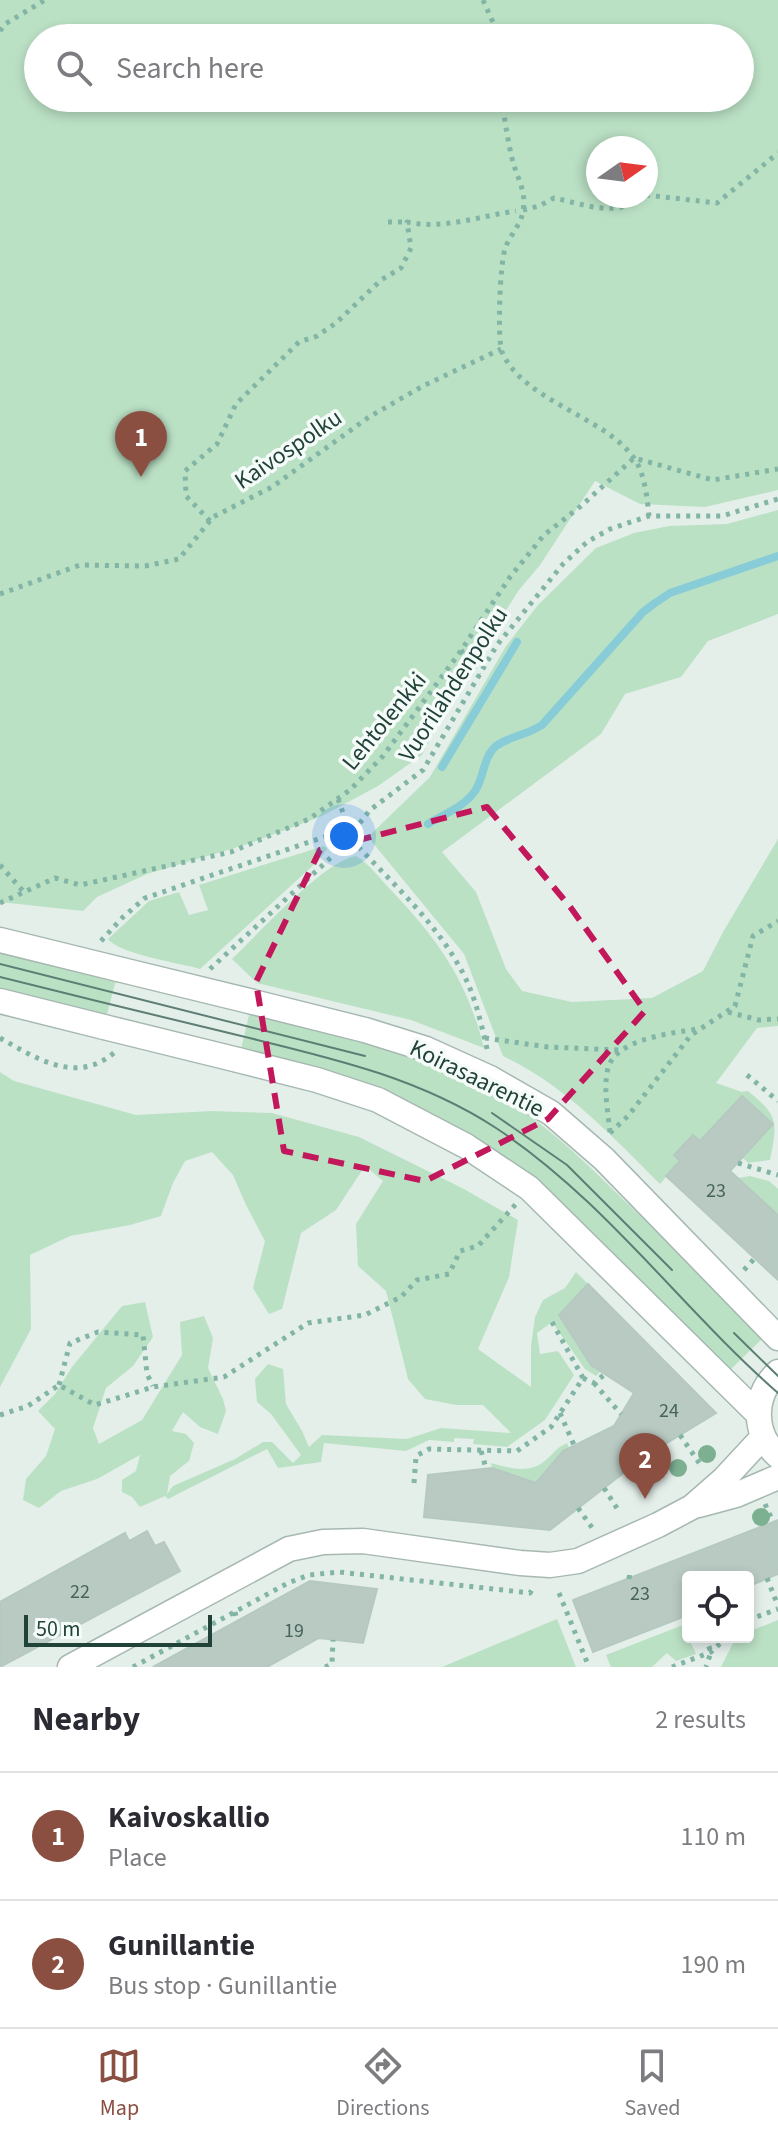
<!DOCTYPE html>
<html lang="en">
<head>
<meta charset="utf-8">
<style>
	body { margin:0; font-family:"Source Sans 3",sans-serif; background:#f7f7f7; color:#2b2b33 }
	.controls { position:absolute; right:24px; bottom:24px; display:grid; overflow:hidden; border-radius:8px; box-shadow:0 4px 12px #0003 }
	.controls button { width:72px; height:72px; display:grid; place-items:center; padding:0; border:0; border-bottom:2px solid #e1e1e2; background:#fff; color:#2b2b33; font:40px sans-serif }
	.compass { position:absolute; left:586px; top:136px; width:72px; height:72px; border-radius:50%; background:#fff; box-shadow:0 4px 12px #0003; rotate:76deg }
	.scale { position:absolute; left:24px; bottom:20px; width:188px; box-sizing:border-box; padding-left:8px; border:4px solid #214239; border-top:0; font-size:22px; line-height:28px; white-space:nowrap; color:#214239; -webkit-text-stroke:6px #f5fbf8; paint-order:stroke }
	.you { position:absolute; left:344px; top:836px; width:28px; height:28px; margin:-20px; border:6px solid #fff; border-radius:50%; background:#1a73e8; box-shadow:0 0 0 12px #1a73e833 }
	.badge { display:grid; place-items:center; width:52px; height:52px; border-radius:50%; background:#8a4f41; color:#fff; font-size:26px; font-weight:700 }
	.pin { position:absolute; translate:-50% -66px; filter:drop-shadow(0 2px 4px #0008) }
	.pin::after { content:''; position:absolute; top:42px; width:28px; height:24px; background:inherit; clip-path:polygon(0 0,100% 0,50% 100%) }
	.list { margin:0; padding:0; list-style:none }
	h2 { display:flex; justify-content:space-between; align-items:center; height:104px; margin:0; padding:0 32px; font-size:34px }
	h2 small { font-size:26px; font-weight:400; color:#7c7c81 }
	.list li { display:grid; grid-template-columns:52px 1fr auto; gap:24px; align-items:center; box-sizing:border-box; height:128px; padding:0 32px; border-top:2px solid #e1e1e2 }
	.list b { display:block; font-size:30px; white-space:nowrap }
	.list p { margin:0; font-size:26px; white-space:nowrap; color:#7c7c81 }
	.list em { font-size:26px; font-style:normal; color:#7c7c81 }
	.icon { flex:none; width:44px; height:44px; fill:none; stroke:currentColor; stroke-width:2; stroke-linecap:round; stroke-linejoin:round }
	.map { position:relative; flex:none; width:778px; height:1667px; overflow:hidden }
	.search { position:absolute; background:#fff; box-shadow:0 4px 12px #0003; left:24px; right:24px; top:24px; height:88px; display:flex; align-items:center; gap:20px; box-sizing:border-box; padding:0 28px; border-radius:44px; color:#7c7c81; font-size:30px }
	.sheet { height:360px; background:#fff }
	nav { display:flex; justify-content:space-around; align-items:center; box-sizing:border-box; height:112px; border-top:2px solid #e1e1e2; background:#fff; font-size:22px; color:#7c7c81 }
	nav a { display:grid; justify-items:center; gap:4px }
	nav .on { color:#8a4f41 }
	.map>svg:first-child { display:block }
</style>
</head>
<body>
<div class="map">
<svg width="778" height="1667" viewBox="0 0 778 1667">
	<rect width="100%" height="100%" fill="#e4efea"/>
	<path fill="#bbe1c5" fill-rule="evenodd" d="M 0,0 L 778,0 L 778,490 L 705,507 L 640,504 L 595,481 L 540,565 L 519,590 L 463,678 L 422,755 L 378,786 L 322,816 L 248,844 L 147,874 L 97,897 L 83,911 L 0,902 ZM 38,38 L 740,38 L 740,98 L 38,98 ZM 598,148 L 646,148 L 646,196 L 598,196 Z
		M 778,510 L 778,614 L 708,641 L 681,677 L 625,694 L 601,734 L 442,852 L 476,892 L 506,969 L 522,991 L 572,1002 L 652,998 L 703,971 L 723,932 L 778,839 L 778,1026 L 757,1028 L 716,1083 L 742,1092 L 748,1091 C 778,1116 778,1120 770,1160 L 748,1163 L 743,1158 L 772,1124 L 742,1096 L 700,1141 L 674,1155 L 680,1161 L 660,1184 C 613,1137 565,1085 503,1056 L 464,954 L 368,837 L 430,777 L 506,646 L 538,605 L 596,548 L 634,533 L 669,526 L 727,524 Z
		M 324,846 L 327,849 L 319,860 L 200,969 C 180,963 119,954 108,939 L 149,901 L 179,892 L 189,915 L 208,910 L 199,885 Z
		M 356,856 C 370,864 380,879 391,890 C 439,941 467,980 484,1048 L 411,1020 L 257,983 L 232,959 C 258,934 325,860 356,856 Z
		M 0,951 L 116,980 L 106,1018 L 0,992 Z
		M 250,1011 C 332,1034 417,1052 493,1093 C 545,1121 587,1164 629,1205 C 674,1248 719,1292 765,1336 L 729,1371 L 522,1173 L 240,1053 Z
		M 0,1072 L 14,1081 L 136,1115 L 212,1111 L 272,1113 L 359,1137 L 464,1189 L 518,1220 L 509,1277 L 478,1349 L 531,1387 L 531,1346 L 535,1317 L 543,1300 L 565,1288 L 576,1272 L 588,1284 L 559,1315 L 591,1365 L 601,1371 L 596,1376 L 585,1369 L 552,1322 L 537,1333 L 540,1354 L 558,1351 L 574,1375 L 545,1420 L 507,1447 L 473,1444 L 474,1439 L 454,1438 L 454,1442 L 429,1440 L 406,1451 L 324,1443 L 321,1462 L 278,1468 L 267,1449 L 168,1499 L 165,1496 L 140,1507 L 132,1497 L 122,1492 L 122,1480 L 136,1471 L 140,1455 L 97,1479 L 61,1491 L 39,1508 L 23,1500 L 26,1479 L 46,1456 L 55,1429 L 38,1411 L 55,1394 L 72,1367 L 122,1306 L 145,1302 L 153,1337 L 133,1366 L 106,1388 L 93,1428 L 99,1444 L 142,1420 L 182,1355 L 180,1322 L 204,1316 L 213,1338 L 208,1368 L 223,1399 L 226,1411 L 218,1434 L 200,1427 L 183,1412 L 172,1431 L 186,1434 L 194,1443 L 189,1461 L 170,1476 L 167,1494 L 173,1486 L 235,1459 L 263,1442 L 272,1442 L 293,1463 L 301,1455 L 271,1414 L 257,1402 L 255,1379 L 268,1364 L 283,1369 L 286,1404 L 302,1431 L 309,1447 L 322,1435 L 407,1439 L 441,1428 L 511,1433 L 483,1405 L 456,1405 L 425,1399 L 408,1379 L 386,1291 L 358,1266 L 356,1224 L 383,1181 L 365,1166 L 336,1210 L 301,1233 L 282,1309 L 269,1314 L 253,1288 L 265,1241 L 246,1205 L 233,1175 L 212,1152 L 185,1161 L 173,1183 L 161,1216 L 130,1225 L 70,1236 L 30,1255 L 31,1329 L 0,1387 Z
		M 750,1176 L 769,1181 L 778,1189 L 778,1215 L 738,1178 Z
		M 567,1443 L 569,1448 L 563,1451 L 536,1483 L 492,1468 L 491,1463 C 506,1467 527,1474 542,1463 C 552,1456 555,1448 567,1443 Z
		M 557,1619 L 576,1667 L 442,1667 Z
		M 778,1620 L 778,1667 L 721,1667 L 736,1637 L 748,1637 L 748,1632 Z
		M 688,1623 L 688,1637 L 696,1654 L 676,1661 L 667,1653 L 652,1667 L 611,1667 L 606,1655 Z"/>
	<g fill="none" stroke-linecap="round" stroke-linejoin="round">
		<path stroke="#88ccd8" stroke-width="8" d="M 442,767 L 517,642
			M 428,824 C 444,814 464,807 475,791 C 484,778 483,757 496,746 C 508,737 527,735 542,725 L 643,612 L 655,603 L 670,593 L 778,556"/>
	</g>
	<path fill="#b9cac3" stroke="#b6c9c1" stroke-width="2" d="M 742,1096 L 773,1124 L 730,1171 L 778,1215 L 778,1280 L 666,1176 L 680,1161 L 674,1155 L 693,1135 L 700,1141 Z
		M 588,1284 L 716,1413 L 644,1457 L 550,1530 L 424,1517 L 428,1475 L 492,1468 L 536,1483 L 563,1451 L 614,1426 L 634,1393 L 591,1365 L 559,1315 Z
		M 778,1520 L 778,1574 L 749,1586 L 748,1577 L 688,1577 L 688,1615 L 593,1652 L 573,1600 Z
		M 147,1531 L 155,1546 L 164,1542 L 180,1571 L 0,1667 L 0,1602 L 125,1533 L 129,1541 Z
		M 310,1581 L 377,1589 L 363,1643 L 319,1638 L 267,1667 L 153,1667 Z"/>
	<g fill="none" stroke-linecap="round" stroke-linejoin="round">
		<defs>
			<path id="tertiary" d="M 0,940 L 118,969
				M 0,1001 L 104,1027
				M 253,1002 L 365,1030 L 426,1049 L 490,1078 L 551,1113 L 604,1159 L 778,1338
				M 238,1060 L 317,1080 L 378,1100 L 466,1146 L 529,1188 L 758,1414
				M 778,1372 C 753,1395 752,1433 778,1456
				M 699,1505 L 736,1495 L 778,1477
				M 70,1667 L 289,1549 L 323,1542 L 363,1541 L 520,1563 L 550,1565 L 578,1561 L 658,1525 L 692,1507 L 724,1479 L 763,1437"/>
		</defs>
		<use href="#tertiary" stroke="#a6b8b1" stroke-width="27"/>
		<path stroke="#82b5a5" stroke-width="5" stroke-dasharray="4 6" stroke-linecap="butt" d="M 483,0 L 496,29 L 496,38
			M 0,31 L 5,24 L 45,0
			M 501,98 C 505,118 507,138 512,158 C 516,177 527,190 523,211 C 521,225 509,236 505,249 C 500,264 497,338 502,352 C 523,401 604,416 634,458 C 645,474 647,497 649,516
			M 646,195 L 717,203 L 778,153
			M 523,210 L 539,206 L 554,198 C 584,204 617,219 643,196
			M 388,222 L 407,222
			M 210,521 L 186,496 L 185,471 L 217,444 L 236,404 L 299,342 L 317,336 L 336,323 L 381,280 L 401,268 L 411,248 L 407,222 C 444,230 479,216 516,211
			M 0,594 L 80,565 L 145,566 L 179,559 L 213,517 L 272,487 L 369,417 L 423,386 L 501,349
			M 461,650 L 479,675
			M 338,799 L 351,835
			M 0,865 L 23,891
			M 0,903 L 55,878 L 80,885 L 231,852 L 309,819 L 350,790 L 383,756 L 458,655 L 510,577 L 544,535 L 581,506 L 634,458 L 713,480 L 778,469
			M 101,941 L 123,917 L 145,898 L 333,834 L 351,839 C 388,879 432,918 459,966 C 475,993 481,1023 488,1053
			M 210,969 L 351,839 L 359,824 L 370,810 L 423,770 L 497,645 L 563,564 L 587,542 L 610,529 L 649,516 L 722,516 L 778,499
			M 728,1012 L 759,1020 L 778,1019
			M 0,1038 C 37,1059 77,1085 115,1052
			M 485,1038 L 548,1047 L 619,1050
			M 747,1075 L 778,1101
			M 610,1132 C 608,1112 603,1088 608,1068 C 616,1039 672,1033 697,1029
			M 610,1133 L 628,1116 L 691,1035 L 735,1006 L 753,936 L 778,921
			M 738,1163 L 778,1175
			M 744,1270 L 754,1259
			M 583,1378 L 594,1383 L 605,1374
			M 594,1383 L 621,1414
			M 59,1385 L 70,1343 L 98,1332 L 143,1335 L 147,1374 L 153,1386
			M 560,1413 L 574,1445
			M 0,1415 L 28,1406 L 59,1385 L 95,1405 L 153,1387 L 224,1377 L 308,1323 L 365,1315 L 401,1297 L 417,1280 L 449,1274 L 460,1251 L 478,1246 L 516,1204
			M 680,1435 L 702,1467
			M 481,1451 L 486,1468
			M 414,1483 L 416,1456 L 429,1449 L 517,1451 L 551,1427 L 583,1378 L 552,1322
			M 604,1488 L 620,1513
			M 765,1504 L 773,1522
			M 578,1508 L 593,1529
			M 767,1578 L 778,1606
			M 629,1579 L 630,1571
			M 559,1593 L 589,1667
			M 235,1612 L 237,1621
			M 748,1620 L 778,1609
			M 705,1637 L 711,1652 L 706,1667
			M 133,1667 L 288,1583 L 309,1575 L 339,1572 L 530,1593 L 533,1588
			M 325,1667 L 332,1664 L 333,1640
			M 672,1667 L 711,1652 L 727,1637"/>
		<use href="#tertiary" stroke="#fff" stroke-width="24"/>
		<path stroke="#5c7e74" stroke-width="2" d="M 0,964 L 365,1056
			M 0,977 C 76,996 153,1015 229,1033 C 322,1056 415,1075 496,1128 C 605,1200 681,1308 778,1393
			M 492,1113 L 567,1165 L 672,1270
			M 734,1333 L 778,1376"/>
		<defs>
			<path id="tertiary-bridge" d="M 118,969 L 253,1002
				M 104,1027 L 238,1060"/>
		</defs>
		<use href="#tertiary-bridge" stroke="#a6b8b1" stroke-width="27" stroke-linecap="butt"/>
		<use href="#tertiary-bridge" stroke="#fff" stroke-width="24"/>
	</g>
	<g fill="#7cb091">
		<circle cx="707" cy="1454" r="9"/>
		<circle cx="678" cy="1468" r="9"/>
		<circle cx="761" cy="1517" r="9"/>
	</g>
	<path fill="none" stroke="#c2185b" stroke-width="6" stroke-dasharray="16 10" stroke-linejoin="round" d="M 487,807 L 571,908 L 645,1011 L 548,1119 L 425,1181 L 284,1151 L 256,982 L 320,850 Z"/>
	<g text-anchor="middle" stroke-width="7" stroke-linejoin="round" paint-order="stroke">
		<g font-size="20" fill="#47645c">
			<text x="716" y="1197">23</text>
			<text x="669" y="1417">24</text>
			<text x="80" y="1598">22</text>
			<text x="640" y="1600">23</text>
			<text x="294" y="1637">19</text>
		</g>
		<g font-size="24" fill="#214239" stroke="#f5fbf8">
			<text transform="translate(288 449) rotate(-34)" y="8">Kaivospolku</text>
			<text transform="translate(453 684) rotate(-57)" y="8">Vuorilahdenpolku</text>
			<text transform="translate(384 721) rotate(-51)" y="8">Lehtolenkki</text>
			<text transform="translate(477 1078) rotate(26)" y="8">Koirasaarentie</text>
		</g>
	</g>
</svg>
<div class="controls">
<button><svg class="icon" aria-label="locate" viewBox="0 0 24 24"><circle cx="12" cy="12" r="6"/><path d="M12 2v4M12 18v4M2 12h4M18 12h4"/></svg></button>
</div>
<svg class="compass" viewBox="-18 -18 36 36"><path d="M0-13l5 13h-10z" fill="#e53935"/><path d="M0 13l5-13h-10z" fill="#7c7c81"/></svg>
<div class="scale">50 m</div>
<div class="you"></div>
<div class="pin badge" style="left:141px;top:477px">1</div>
<div class="pin badge" style="left:645px;top:1499px">2</div>
<div class="search"><svg class="icon" aria-label="search" viewBox="0 0 24 24"><circle cx="10" cy="10" r="6"/><path d="M15 15l6 6"/></svg>Search here</div>
</div>
<section class="sheet">
<h2>Nearby<small>2 results</small></h2>
<ul class="list">
<li><span class="badge">1</span><div><b>Kaivoskallio</b><p>Place</p></div><em>110 m</em></li>
<li><span class="badge">2</span><div><b>Gunillantie</b><p>Bus stop · Gunillantie</p></div><em>190 m</em></li>
</ul>
</section>
<nav>
<a class="on"><svg class="icon" aria-label="map" viewBox="0 0 24 24"><path d="M3 6l6-2 6 2 6-2v14l-6 2-6-2-6 2zM9 4v14M15 6v14"/></svg>Map</a>
<a><svg class="icon" aria-label="directions" viewBox="0 0 24 24"><path d="M12 3l9 9-9 9-9-9zM9 14v-3h6M13 9l2 2-2 2"/></svg>Directions</a>
<a><svg class="icon" aria-label="saved" viewBox="0 0 24 24"><path d="M7 4h10v16l-5-4-5 4z"/></svg>Saved</a>
</nav>
</body>
</html>
